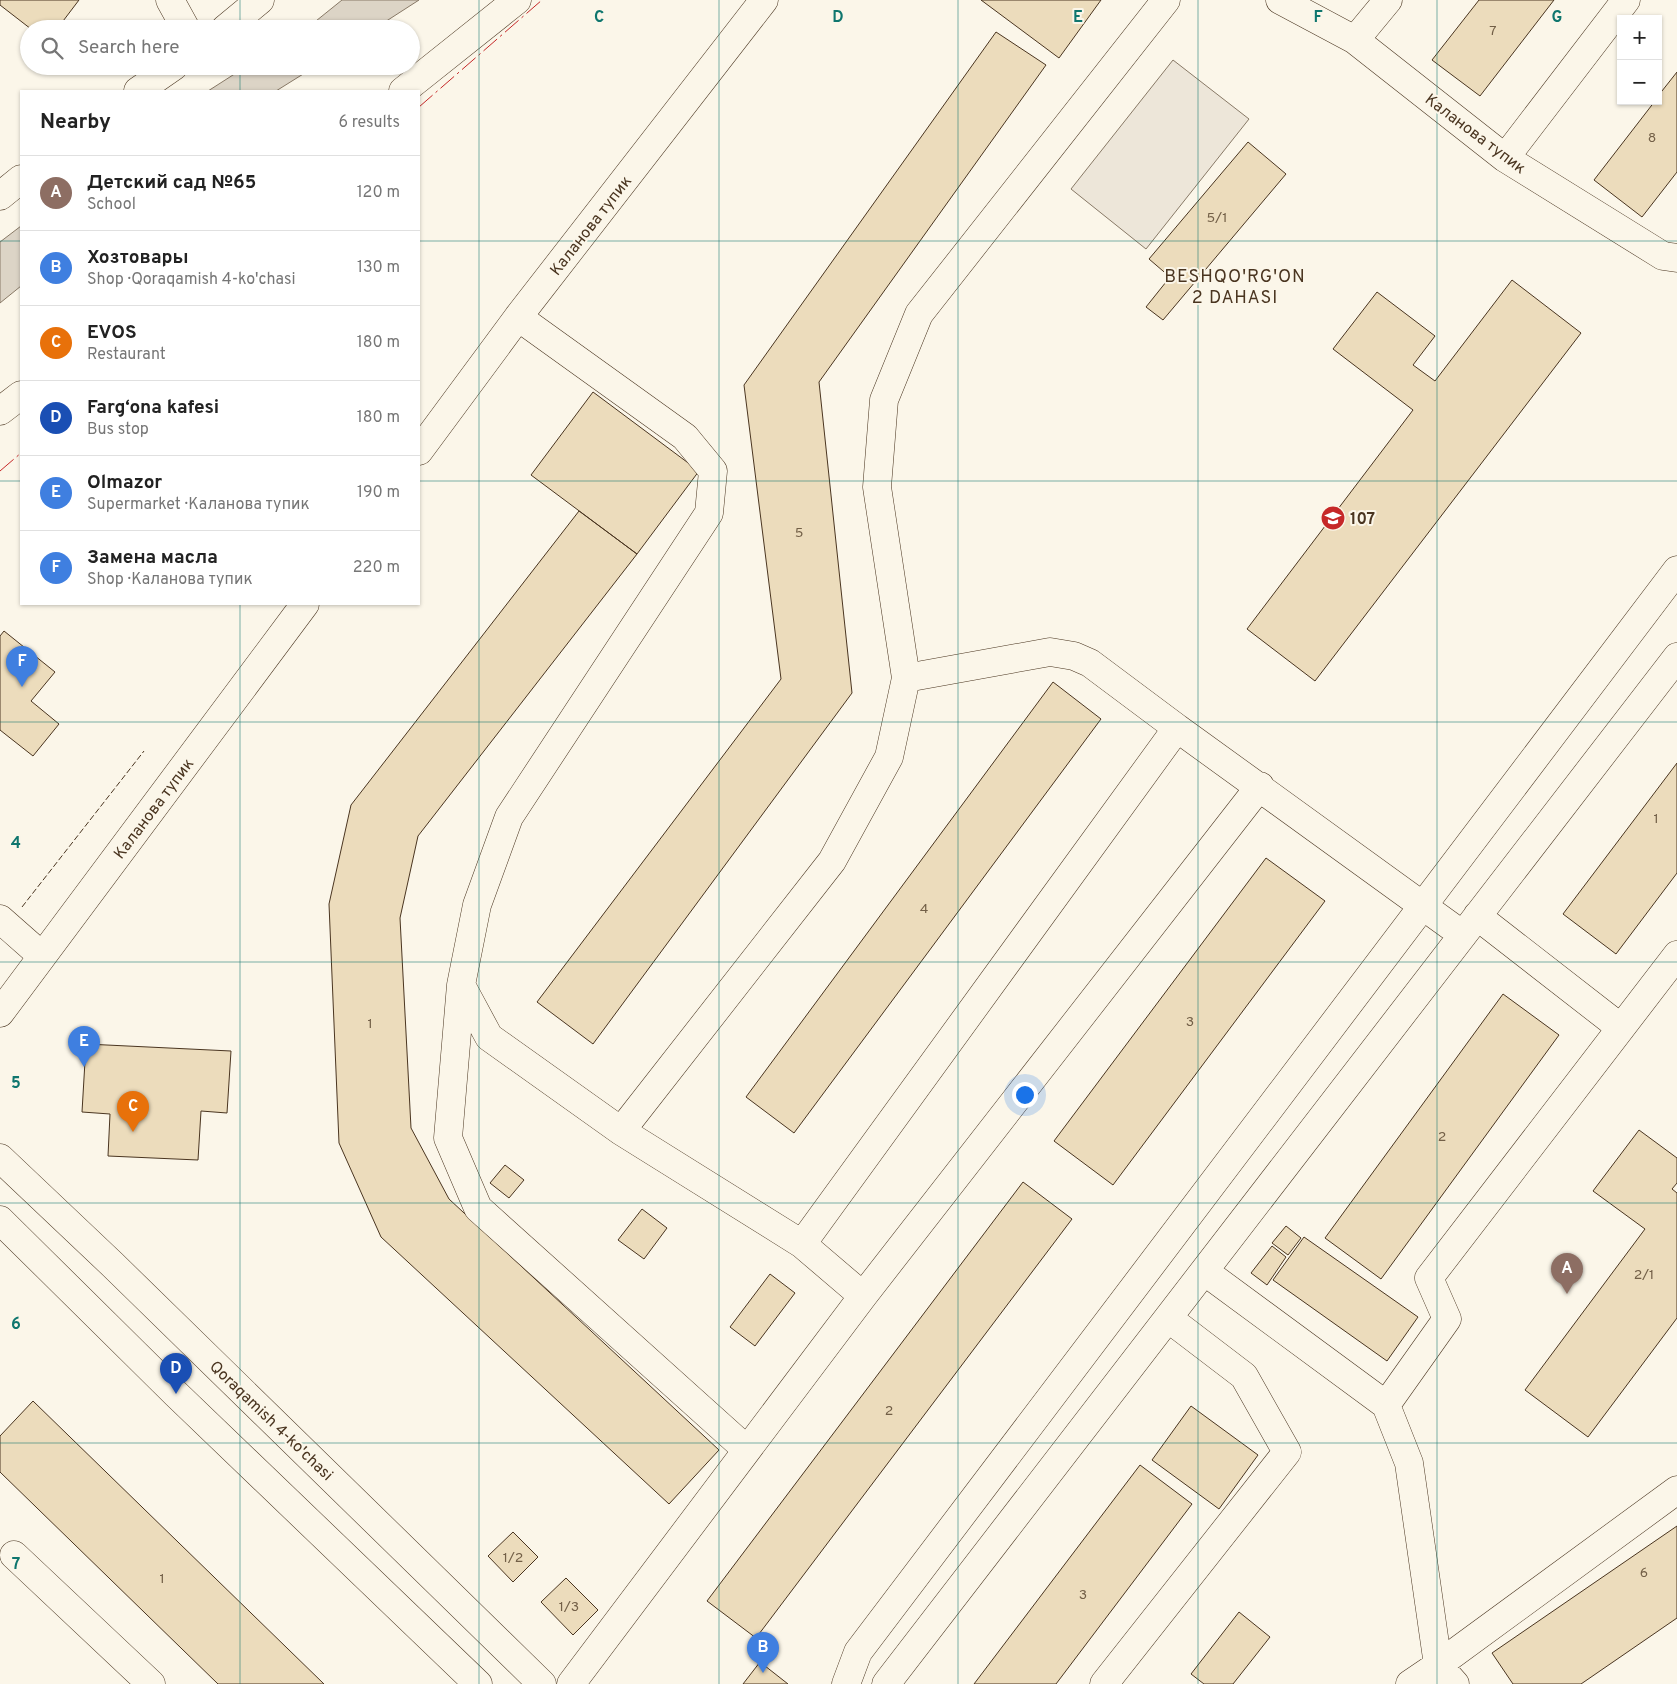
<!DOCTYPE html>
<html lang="en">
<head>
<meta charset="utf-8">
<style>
	body { margin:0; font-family:Overpass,sans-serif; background:#f2f2f2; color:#222 }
	.controls { position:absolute; right:15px; top:15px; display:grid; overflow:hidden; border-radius:0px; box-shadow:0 1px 4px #0004 }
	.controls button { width:45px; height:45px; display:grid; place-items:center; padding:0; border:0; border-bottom:1px solid #e0e0e0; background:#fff; color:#222; font:25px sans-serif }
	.you { position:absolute; left:1024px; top:1094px; width:18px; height:18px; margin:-12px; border:4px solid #fff; border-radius:50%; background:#1a73e8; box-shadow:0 0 0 8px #1a73e833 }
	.badge { display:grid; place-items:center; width:32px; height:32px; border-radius:50%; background:#db2777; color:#fff; font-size:16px; font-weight:700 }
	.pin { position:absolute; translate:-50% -41px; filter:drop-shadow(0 1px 2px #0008) }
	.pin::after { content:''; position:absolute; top:26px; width:18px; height:15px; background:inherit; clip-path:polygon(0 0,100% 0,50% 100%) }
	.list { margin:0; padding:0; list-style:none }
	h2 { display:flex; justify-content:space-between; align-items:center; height:65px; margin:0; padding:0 20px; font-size:21px }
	h2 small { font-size:16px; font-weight:400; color:#767676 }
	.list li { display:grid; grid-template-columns:32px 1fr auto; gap:15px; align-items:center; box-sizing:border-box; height:75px; padding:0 20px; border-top:1px solid #e0e0e0 }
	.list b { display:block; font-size:19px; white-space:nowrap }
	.list p { margin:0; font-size:16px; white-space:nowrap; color:#767676 }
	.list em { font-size:16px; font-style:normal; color:#767676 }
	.icon { flex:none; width:28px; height:28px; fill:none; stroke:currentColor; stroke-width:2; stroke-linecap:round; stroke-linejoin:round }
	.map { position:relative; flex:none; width:1677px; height:1684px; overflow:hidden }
	.search { position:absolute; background:#fff; box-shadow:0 1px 4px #0004; left:20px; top:20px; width:400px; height:55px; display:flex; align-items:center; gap:12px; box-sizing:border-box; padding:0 18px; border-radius:28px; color:#767676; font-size:19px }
	.panel { position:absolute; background:#fff; box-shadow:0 1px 4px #0004; left:20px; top:90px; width:400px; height:515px; border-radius:0px }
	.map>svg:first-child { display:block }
</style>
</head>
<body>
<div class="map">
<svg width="1677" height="1684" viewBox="0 0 1677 1684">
	<rect width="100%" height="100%" fill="#fbf6e9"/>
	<path fill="#ede6d9" stroke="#887966" d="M 1173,60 L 1249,119 L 1146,249 L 1071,189 Z"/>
	<path fill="#dcd4c6" stroke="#887966" d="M 342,0 L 419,0 L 374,29 L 306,29 Z
		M 247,66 L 316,66 L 276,91 L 208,91 Z
		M 21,226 L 21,286 L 0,303 L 0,242 Z"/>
	<path fill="#ecdcbc" stroke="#4a3520" d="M 0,0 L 79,0 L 57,29 L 31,29 L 0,5 Z
		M 981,0 L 1101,0 L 1059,58 Z
		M 1479,0 L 1554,0 L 1480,96 L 1432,60 Z
		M 996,32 L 1046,65 L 819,382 L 852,693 L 593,1044 L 537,1002 L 781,679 L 744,385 Z
		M 1677,72 L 1677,172 L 1642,217 L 1594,180 L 1655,101 L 1658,101 L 1658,96 Z
		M 1248,142 L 1286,174 L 1163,320 L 1146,307 L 1170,277 L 1149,259 Z
		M 1512,280 L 1581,333 L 1315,681 L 1247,629 L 1413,410 L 1333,349 L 1377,292 L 1435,336 L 1413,365 L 1435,381 Z
		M 593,392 L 699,471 L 637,554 L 531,475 Z
		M 579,511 L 637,554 L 418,836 L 400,918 L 411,1128 L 449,1199 L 719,1450 L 669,1504 L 381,1237 L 339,1143 L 329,904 L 351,805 Z
		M 4,631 L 55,672 L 31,701 L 59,724 L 33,756 L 0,730 L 0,636 Z
		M 1053,682 L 1101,719 L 794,1133 L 746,1097 Z
		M 1677,763 L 1677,873 L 1616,954 L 1563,914 Z
		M 1266,858 L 1325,901 L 1113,1185 L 1054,1141 Z
		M 1503,994 L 1559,1035 L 1381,1279 L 1325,1238 Z
		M 86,1044 L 231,1051 L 227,1113 L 201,1111 L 198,1160 L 108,1156 L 110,1114 L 82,1112 Z
		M 1639,1130 L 1677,1158 L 1677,1183 L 1672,1189 L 1677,1193 L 1677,1318 L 1588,1437 L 1525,1390 L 1645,1229 L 1593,1191 Z
		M 505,1165 L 524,1180 L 509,1198 L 490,1183 Z
		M 1023,1182 L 1072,1219 L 756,1638 L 707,1601 Z
		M 642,1209 L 667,1228 L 644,1259 L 618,1240 Z
		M 1286,1226 L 1301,1238 L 1288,1255 L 1272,1243 Z
		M 1304,1237 L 1418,1317 L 1387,1361 L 1273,1280 Z
		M 1272,1246 L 1286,1257 L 1267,1285 L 1251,1273 Z
		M 770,1274 L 795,1293 L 755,1346 L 730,1327 Z
		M 33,1401 L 324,1684 L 218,1684 L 0,1472 L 0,1436 Z
		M 1191,1406 L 1258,1455 L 1219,1509 L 1152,1460 Z
		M 1140,1465 L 1192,1504 L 1056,1684 L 974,1684 Z
		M 1677,1526 L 1677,1618 L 1581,1684 L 1513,1684 L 1492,1653 Z
		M 513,1532 L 538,1557 L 513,1582 L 488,1556 Z
		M 566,1578 L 598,1610 L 573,1635 L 541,1602 Z
		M 1239,1612 L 1270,1637 L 1233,1684 L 1204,1684 L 1191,1674 Z
		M 760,1662 L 788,1684 L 743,1684 Z"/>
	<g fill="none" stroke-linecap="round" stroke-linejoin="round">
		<defs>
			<path id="minor" d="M 170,0 L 186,29
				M 1280,0 L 1355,40 L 1505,158 L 1663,256 L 1677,258
				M 225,29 L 260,0
				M 1355,40 L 1388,0
				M 138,91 L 174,66
				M 403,91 L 517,0
				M 1505,158 L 1626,0
				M 0,196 L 21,179
				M 518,317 L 685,437 L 713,471 L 709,513 L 509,817 L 477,905 L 461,985 L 489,1037 L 621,1131 L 802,1244 L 863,1296
				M 0,411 L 21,395
				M 419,451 L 518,317 L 764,0
				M 906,678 L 1050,652 L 1074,656 L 1090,663 L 1177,728
				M 1477,916 L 1621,1028
				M 0,919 L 42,956
				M 461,985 L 448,1138 L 478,1208 L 747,1450
				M 0,1013 L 305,604
				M 621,1131 L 832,861 L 889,757 L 906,678 L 877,487 L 884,400 L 919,314 L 1166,0
				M 802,1244 L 1177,728 L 1463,935
				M 1204,1271 L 1386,1405
				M 14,1555 L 151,1684
				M 571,1684 L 863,1296 L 1260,786
				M 846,1684 L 858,1652 L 1677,570
				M 886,1684 L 1677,657
				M 1104,1684 L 1287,1452 L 1244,1376 L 1168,1318
				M 1410,1684 L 1438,1665 L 1409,1463 L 1386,1405 L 1447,1319 L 1429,1278 L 1677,955
				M 1455,1684 L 1438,1665 L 1677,1490"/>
			<path id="major" d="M 0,1158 L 113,1265 L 542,1684
				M 0,1220 L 176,1394 L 478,1684"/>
		</defs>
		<use href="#minor" stroke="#4a3520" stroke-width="29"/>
		<use href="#major" stroke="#4a3520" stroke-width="29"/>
		<use href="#minor" stroke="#fbf6e9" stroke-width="28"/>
		<use href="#major" stroke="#fbf6e9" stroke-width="28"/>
		<path stroke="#4a3520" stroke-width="1" stroke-dasharray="6 2.5" stroke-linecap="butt" d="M 22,907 L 144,751"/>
		<path stroke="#c62828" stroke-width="1" stroke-dasharray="18 4 2.5 4" stroke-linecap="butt" d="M 419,107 L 542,0
			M 0,471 L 21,453"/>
	</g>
	<path fill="none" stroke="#0f766e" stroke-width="1" stroke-opacity="0.55" d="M 240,0 L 240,29M 479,0 L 479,1684M 719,0 L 719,1684M 958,0 L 958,1684M 1198,0 L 1198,1684M 1437,0 L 1437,1684M 240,66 L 240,91M 0,241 L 21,241M 419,241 L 1677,241M 0,481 L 21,481M 419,481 L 1677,481M 240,604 L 240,1684M 0,722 L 1677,722M 0,962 L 1677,962M 0,1203 L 1677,1203M 0,1443 L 1677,1443"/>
	<defs>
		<symbol id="school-disc" viewBox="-11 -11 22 22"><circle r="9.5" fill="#c62828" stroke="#fbf6e9"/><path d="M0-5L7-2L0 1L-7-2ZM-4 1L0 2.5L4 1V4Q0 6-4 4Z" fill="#fff"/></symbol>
	</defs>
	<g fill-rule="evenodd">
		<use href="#school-disc" x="1319" y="504" width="28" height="28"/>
	</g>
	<g text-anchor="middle" stroke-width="4" stroke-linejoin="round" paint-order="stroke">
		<g font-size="14" fill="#725f47">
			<text x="1493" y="35">7</text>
			<text x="1652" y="142">8</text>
			<text x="1217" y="222">5/1</text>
			<text x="799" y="537">5</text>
			<text x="1656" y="823">1</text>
			<text x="924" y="913">4</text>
			<text x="1190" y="1026">3</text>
			<text x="370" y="1028">1</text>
			<text x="1442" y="1141">2</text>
			<text x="1644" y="1279">2/1</text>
			<text x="889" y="1415">2</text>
			<text x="513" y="1562">1/2</text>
			<text x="1644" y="1577">6</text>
			<text x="162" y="1583">1</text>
			<text x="1083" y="1599">3</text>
			<text x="569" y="1611">1/3</text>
		</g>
		<g font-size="16" fill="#4a3520" stroke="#fbf6e9">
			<text transform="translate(1476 133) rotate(37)" y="6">Каланова тупик</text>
			<text transform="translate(590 225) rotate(-52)" y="6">Каланова тупик</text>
			<text transform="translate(153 808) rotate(-53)" y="6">Каланова тупик</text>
			<text transform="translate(272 1420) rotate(44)" y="6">Qoraqamish 4-ko'chasi</text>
		</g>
		<g font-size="16" font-weight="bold" fill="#4a3520" stroke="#fbf6e9" text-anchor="start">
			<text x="1350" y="524">107</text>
		</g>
		<g font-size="18" letter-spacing="1" fill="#4a3520" stroke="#fbf6e9">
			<text x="1235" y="282">BESHQO'RG'ON<tspan x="1235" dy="21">2 DAHASI</tspan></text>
		</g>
	</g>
	<g font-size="16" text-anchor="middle" font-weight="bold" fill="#0f766e" stroke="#fbf6e9" stroke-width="4" stroke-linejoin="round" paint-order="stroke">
		<text x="599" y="22">C</text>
		<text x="838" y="22">D</text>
		<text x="1078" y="22">E</text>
		<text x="1318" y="22">F</text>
		<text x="1557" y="22">G</text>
		<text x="16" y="848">4</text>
		<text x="16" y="1088">5</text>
		<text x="16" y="1329">6</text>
		<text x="16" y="1569">7</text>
	</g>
</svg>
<div class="controls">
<button>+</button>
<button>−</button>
</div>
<div class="you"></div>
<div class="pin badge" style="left:1567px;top:1294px;background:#8d6e63">A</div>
<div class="pin badge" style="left:763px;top:1673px;background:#3f7fe0">B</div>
<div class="pin badge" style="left:133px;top:1132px;background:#e8710a">C</div>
<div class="pin badge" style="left:176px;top:1394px;background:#1a4fb4">D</div>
<div class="pin badge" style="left:84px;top:1067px;background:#3f7fe0">E</div>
<div class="pin badge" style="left:22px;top:687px;background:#3f7fe0">F</div>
<div class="search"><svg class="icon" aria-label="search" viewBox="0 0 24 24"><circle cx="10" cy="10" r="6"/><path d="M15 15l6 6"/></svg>Search here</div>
<section class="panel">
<h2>Nearby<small>6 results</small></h2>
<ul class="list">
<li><span class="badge" style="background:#8d6e63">A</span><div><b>Детский сад №65</b><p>School</p></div><em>120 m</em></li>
<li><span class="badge" style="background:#3f7fe0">B</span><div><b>Хозтовары</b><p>Shop · Qoraqamish 4-ko'chasi</p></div><em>130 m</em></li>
<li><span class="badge" style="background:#e8710a">C</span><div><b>EVOS</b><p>Restaurant</p></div><em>180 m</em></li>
<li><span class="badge" style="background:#1a4fb4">D</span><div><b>Farg‘ona kafesi</b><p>Bus stop</p></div><em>180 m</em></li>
<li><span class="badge" style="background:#3f7fe0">E</span><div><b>Olmazor</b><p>Supermarket · Каланова тупик</p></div><em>190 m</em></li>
<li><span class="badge" style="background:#3f7fe0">F</span><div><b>Замена масла</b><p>Shop · Каланова тупик</p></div><em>220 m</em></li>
</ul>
</section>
</div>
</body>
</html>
